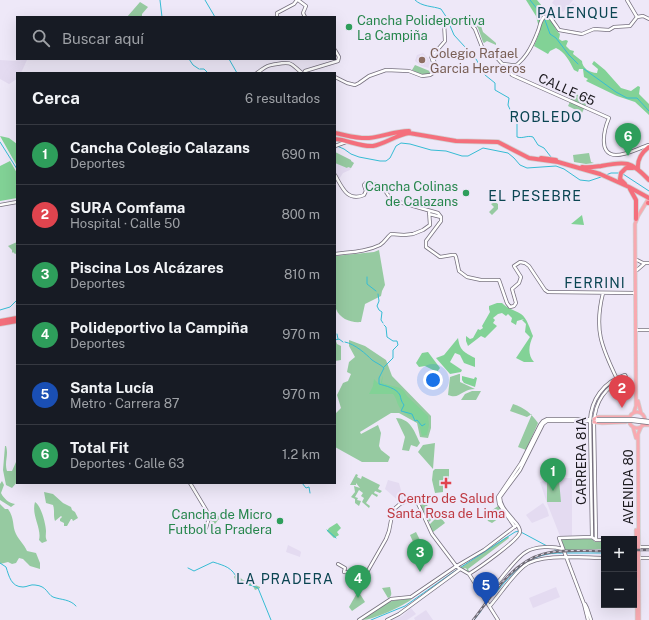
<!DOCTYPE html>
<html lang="es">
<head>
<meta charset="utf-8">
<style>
	body { margin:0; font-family:"Public Sans",sans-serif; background:#20242c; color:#f1f3f6 }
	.controls { position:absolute; right:12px; bottom:12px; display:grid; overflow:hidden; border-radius:0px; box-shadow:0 4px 16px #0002 }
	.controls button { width:36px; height:36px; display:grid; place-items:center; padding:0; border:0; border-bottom:1px solid #363941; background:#171b24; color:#f1f3f6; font:20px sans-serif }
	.you { position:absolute; left:433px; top:380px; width:14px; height:14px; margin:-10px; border:3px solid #fff; border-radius:50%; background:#1a73e8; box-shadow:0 0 0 6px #1a73e833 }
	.badge { display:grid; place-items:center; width:26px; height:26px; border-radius:50%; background:#b45309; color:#fff; font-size:13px; font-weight:700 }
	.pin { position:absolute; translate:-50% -33px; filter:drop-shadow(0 1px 2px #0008) }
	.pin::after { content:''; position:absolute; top:21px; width:14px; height:12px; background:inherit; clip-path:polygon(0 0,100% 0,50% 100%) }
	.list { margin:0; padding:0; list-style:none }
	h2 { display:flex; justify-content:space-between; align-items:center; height:52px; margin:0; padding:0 16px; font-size:17px }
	h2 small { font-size:13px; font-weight:400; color:#9ea1a6 }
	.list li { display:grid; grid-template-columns:26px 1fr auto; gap:12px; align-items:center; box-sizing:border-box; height:60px; padding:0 16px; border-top:1px solid #363941 }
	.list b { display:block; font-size:15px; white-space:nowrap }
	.list p { margin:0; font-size:13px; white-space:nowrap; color:#9ea1a6 }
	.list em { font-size:13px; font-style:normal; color:#9ea1a6 }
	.icon { flex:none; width:22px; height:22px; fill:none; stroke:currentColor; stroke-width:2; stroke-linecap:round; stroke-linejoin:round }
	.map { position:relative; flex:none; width:649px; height:620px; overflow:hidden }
	.search { position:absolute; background:#171b24; box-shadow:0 4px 16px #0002; left:16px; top:16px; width:320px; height:44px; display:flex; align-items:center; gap:10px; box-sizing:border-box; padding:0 14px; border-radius:0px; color:#9ea1a6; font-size:15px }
	.panel { position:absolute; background:#171b24; box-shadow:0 4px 16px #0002; left:16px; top:72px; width:320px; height:412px; border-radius:0px }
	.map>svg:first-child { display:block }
</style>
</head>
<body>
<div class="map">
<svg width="649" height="620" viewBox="0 0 649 620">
	<rect width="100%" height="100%" fill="#eee8f8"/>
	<path fill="#e4dbf1" d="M 554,0 L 573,0 L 563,12 L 552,3 Z
		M 573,3 L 579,7 L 570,18 L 565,13 Z
		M 423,53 L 429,59 L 431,67 L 429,68 L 421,66 L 415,61 L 417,55 Z
		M 20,59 L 27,59 L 27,60 L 21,73 L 17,73 L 17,79 L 9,84 L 0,79 L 0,60 L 15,61 Z
		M 335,152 L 351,160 L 354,163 L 350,170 L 343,173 L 339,179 L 335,173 Z
		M 552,478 L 572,478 L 572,536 L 560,536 L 547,503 L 540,482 Z
		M 388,480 L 399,483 L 404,501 L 401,503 L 385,489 Z
		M 543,503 L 547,509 L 549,516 L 532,523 L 526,515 Z
		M 288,545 L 300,551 L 301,552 L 300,557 L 286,552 Z
		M 556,587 L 560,597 L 533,608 L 529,598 Z
		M 411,608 L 416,614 L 407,620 L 392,620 L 402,616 Z
		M 426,610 L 433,620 L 415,620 L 414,618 Z"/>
	<path fill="#96caa1" d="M 140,2 L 148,7 L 142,14 L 142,17 L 127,17 Z
		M 479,20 L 483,32 L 496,43 L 496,45 L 487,41 L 484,43 L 483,42 L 478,28 L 474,23 Z
		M 415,65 L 432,72 L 429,75 L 422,75 L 412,70 Z
		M 574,93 L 588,100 L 582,113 L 568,106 Z
		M 335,152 L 351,160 L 351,161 L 354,163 L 351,168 L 348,167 L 347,168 L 335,163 Z
		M 589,153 L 591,162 L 594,163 L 586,164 L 574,162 L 573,155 Z
		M 495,202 L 498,204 L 498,209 L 492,215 L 489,212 L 494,207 L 491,204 Z
		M 17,242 L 17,253 L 15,254 L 13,252 L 12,253 L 12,250 L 8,246 Z
		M 379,250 L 385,285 L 382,291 L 381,296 L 365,304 L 361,322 C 351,323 340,319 336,309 C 333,303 335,266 335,256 L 374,252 Z
		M 335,338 L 337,344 L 341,346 L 341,360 L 335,361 Z
		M 349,340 L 365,346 L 386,360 L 392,376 L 431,416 L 431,428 L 428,438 L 420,437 L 417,423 L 399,413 L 391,413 L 360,432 L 361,434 L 378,425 L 381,433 L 379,446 L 381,450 L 390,457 L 388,462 L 362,462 L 335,447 L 335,414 L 341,408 L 337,395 L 343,383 L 348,381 L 351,374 L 347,372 L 349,362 L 355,357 L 349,346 Z
		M 459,374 L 460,374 L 460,382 L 475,389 C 471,389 467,390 464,392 C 458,395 456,398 448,395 L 450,377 Z
		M 472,391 L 481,391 L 476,400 L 461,400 L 465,394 Z
		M 513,404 C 525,408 531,413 538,423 L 526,450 L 518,447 L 532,414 L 527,417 L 510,411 Z
		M 396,418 C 411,419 414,431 420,443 L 417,447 L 411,445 L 409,451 L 402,450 L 405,437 Z
		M 435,443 L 433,469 L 418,452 L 423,445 Z
		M 5,446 L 6,446 C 9,456 4,461 7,471 L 12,471 L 16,462 L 17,463 L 17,482 L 12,488 L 6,485 L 3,470 Z
		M 435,469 L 449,469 L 449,479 L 443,479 L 443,492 L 435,493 L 432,480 L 433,471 Z
		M 356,474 L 358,475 L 357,477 L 361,479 L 362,476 L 380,485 L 378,489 L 382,491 L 380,493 L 375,491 L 374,493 L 378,495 L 377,497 L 372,494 L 366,503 L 370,506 L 369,508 L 362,502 L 364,498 L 361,496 L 363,493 L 359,490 L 355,497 L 358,498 L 357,500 L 361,501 L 359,506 L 355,503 L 355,499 L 351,497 L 355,492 L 354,486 L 360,488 L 356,483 L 356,485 L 350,485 Z
		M 559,480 L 561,502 L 547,502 L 547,481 Z
		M 2,481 L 4,485 L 1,493 C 4,499 9,503 15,504 L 11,507 L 0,500 L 0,484 Z
		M 44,492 L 53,494 L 63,503 L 71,507 L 72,510 L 75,512 L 78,518 L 73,521 L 72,519 L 71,519 L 67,526 L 64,526 L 64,523 L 60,521 L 60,519 L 62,517 L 61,516 L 55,521 C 53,516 55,510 53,505 L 46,503 Z
		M 425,496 L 431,520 L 429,522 L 417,499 Z
		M 35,502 C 41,505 46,525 46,531 C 46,535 45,537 47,541 L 42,543 L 39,540 C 42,528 31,515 35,502 Z
		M 0,504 L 5,509 L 8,509 C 15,519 12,526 16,534 C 19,540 24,544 27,551 L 36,553 L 40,563 L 40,569 L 30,566 L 23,559 L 19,558 L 16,563 L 12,564 L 8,562 L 0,564 Z
		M 498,506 L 505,514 L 492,523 L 488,521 L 485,515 Z
		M 211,514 L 219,516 L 222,520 L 219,519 L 215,524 L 214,523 L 214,522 L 211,521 L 212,516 L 209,516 Z
		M 438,514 L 445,523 L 433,532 L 429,525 L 435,519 L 434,517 Z
		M 416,532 L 420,540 L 414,544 L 410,535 Z
		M 508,536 L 509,538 L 505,541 L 468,569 L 469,571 L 468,572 L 466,572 L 467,569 L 465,568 L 462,570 L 460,568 Z
		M 591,538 L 595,542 L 604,542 L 604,549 L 565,550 L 561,539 Z
		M 236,574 L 243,580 L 260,587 L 260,588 L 255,590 L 253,586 L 250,586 L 240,583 L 240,582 L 237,583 L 234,577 Z
		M 390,587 C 391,592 393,596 388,598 L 382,588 Z
		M 357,593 L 360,594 L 365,602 L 352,611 L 349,607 Z
		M 412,598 L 412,599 C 403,606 373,620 362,620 C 371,614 382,604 392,601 C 399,599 405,600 412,598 Z"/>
	<path fill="#82d296" d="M 526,0 L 537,0 L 542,6 L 543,12 L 552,18 C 553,25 555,29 560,34 L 559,39 L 562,41 L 566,40 L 568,41 L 566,46 L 570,50 L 574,51 L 573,54 L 582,61 C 582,68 590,73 597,73 L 598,69 L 592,64 L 594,61 L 605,70 L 621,88 L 631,91 L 638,86 L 640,87 L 639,94 L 649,104 L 649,115 L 635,102 L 617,96 L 586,81 L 588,79 L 584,77 L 583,69 L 579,69 L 578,72 L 574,70 C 570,62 565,52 556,48 L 550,51 L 548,54 L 534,46 L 540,31 L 536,16 Z
		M 0,136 L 9,138 L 17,144 L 17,166 Z
		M 10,161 L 17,173 L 17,198 L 0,201 L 0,166 Z
		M 582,215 L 584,225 L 571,224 Z
		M 497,303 L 502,303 C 508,309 515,310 521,314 C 527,318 530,329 533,336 C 529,345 527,354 534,362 L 524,362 L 516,358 L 530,337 L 525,332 L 526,324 L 522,320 L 524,319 L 517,321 L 516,325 L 511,322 L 512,318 L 508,314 L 506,316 L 502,313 L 498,314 L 493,318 L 495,320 L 493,323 L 497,326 L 485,338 L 481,336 L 468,346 L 466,341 L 466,336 L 470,339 L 473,338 L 478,329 L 480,330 L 483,328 L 482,326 L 490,312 L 489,309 L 489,306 Z
		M 458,338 C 460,351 464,352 475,358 L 475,367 L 464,363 L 460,355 L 455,353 L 450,362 L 462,370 L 461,372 L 450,374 L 436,358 L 444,355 Z
		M 428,352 L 440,368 L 437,372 L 425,366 L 419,367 L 416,363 L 422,353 Z
		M 383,375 L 382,383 L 400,388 L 404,391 L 407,396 L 428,416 L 429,425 L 427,435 L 422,436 L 418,421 C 413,418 404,414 400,408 C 397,404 397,399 393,394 L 369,394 L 373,386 L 374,379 L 380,385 Z
		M 462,376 L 474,379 L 475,377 L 477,378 L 475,387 L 464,383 L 462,380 Z
		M 337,523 L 341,528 L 337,532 L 339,535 L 334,538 L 327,531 L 329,528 Z"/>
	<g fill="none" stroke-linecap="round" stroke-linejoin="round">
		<path stroke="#36bcd4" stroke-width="1" d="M 160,0 L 162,17
			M 205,0 L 215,17
			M 415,0 C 422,7 433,6 441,9 L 447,18
			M 530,0 L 542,15
			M 545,20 L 550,34 L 556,38 L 569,55 L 578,64
			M 448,21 L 454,35 L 476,59 L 485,75 L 495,83 L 495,90 L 509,98 L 508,105 L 512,114 L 517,120 L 517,137 C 523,139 527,135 533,137 L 538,145 L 544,148 L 551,157
			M 189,59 L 193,65 L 199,69
			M 229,59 L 237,73
			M 200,69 L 204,69 L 208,73
			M 584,69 L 616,92 L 627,98 L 637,98 L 649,111
			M 0,142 L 17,169
			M 337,146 L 344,149 L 351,154 L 359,157 L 380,161 L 386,161 L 390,158 L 396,146 L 401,143 L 410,144 L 431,150 L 446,151 L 462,156 L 468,156 L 483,148 L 508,153 L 514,158 L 520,165 L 527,168 L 556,166 L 564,169 L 580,180 L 589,181 L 601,177
			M 623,174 L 649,191
			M 606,175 L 611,173 L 620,173
			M 367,277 L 367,284 L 376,291
			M 378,294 L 379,301 L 377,306 L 379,310 L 382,312 L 381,320 L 383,323
			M 0,310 L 10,307 L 17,300
			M 384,325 L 386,327 L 387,337 L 393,341 L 397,341 L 398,345 L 393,350 L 393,358 L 384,367
			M 335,331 L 335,332
			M 337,334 L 338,339
			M 335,340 L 339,339 L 343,342
			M 345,342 C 355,344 366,354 372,360 C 376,363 380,364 384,368 L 379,378 L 379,384 C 386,386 396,388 400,395 C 401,399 401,401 404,405 L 401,411 L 412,414 L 415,421 L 417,420 L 422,426 L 425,424
			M 302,483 L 306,488 L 309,487 L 310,493
			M 327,530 L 336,538
			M 555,550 L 560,553
			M 567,553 L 604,553
			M 0,563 L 6,567 C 9,576 11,587 23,587 C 27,587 31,584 35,585 C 47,586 47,594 53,597 C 61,600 70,599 76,606
			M 188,568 L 194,571 L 213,562 C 225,566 232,567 238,580 L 258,588 L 271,620
			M 494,595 C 514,571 529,552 563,553
			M 371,620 L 405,606 L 452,573 L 515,532 L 519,531 L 547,546
			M 474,620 L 481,611"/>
		<defs>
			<path id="secondary" d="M 298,0 L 306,6 L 303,13 L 305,17
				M 627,0 L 637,17
				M 277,17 L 277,13 L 294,4 L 297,0
				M 637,17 L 643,16 L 649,19
				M 433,62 L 431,56 L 433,53
				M 503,64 L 511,65 L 516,65
				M 508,70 C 524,63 532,47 538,31 C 540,26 540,21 544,17 L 550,17 L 559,30 L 582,34 L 594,29 L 609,30 L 614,27 L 630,26 L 637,17
				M 257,73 C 267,66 265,66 277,64 C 292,61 291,64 302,73
				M 304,73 L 305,71 L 338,61 L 339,57 L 335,50
				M 335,77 L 347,83 L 355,85 L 359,83 L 369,76 L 386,70 L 409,71 L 422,76 L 430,75 L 436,71 L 433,55 L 445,41 L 444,22 L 449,19 L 463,20 L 471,24 L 475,29 L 482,47 L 497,58 L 512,75 L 609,118 C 605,127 597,155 616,155 C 627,155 639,148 649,145
				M 335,146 L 346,142
				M 335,175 C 342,187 347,202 364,195 L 366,191 L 364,185 L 366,183 C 372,183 380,185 384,190 C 388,193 388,197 392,200 L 438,213 L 441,217 L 441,221 L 426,241 L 426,247 L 440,257 L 452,255 L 455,255 L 456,257 L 459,271 L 467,277 L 481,280 L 499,280 L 507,303 L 510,307 L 514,306 L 516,303 L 512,289 L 519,283 L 521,277 L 514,266 L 520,262 L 525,263 L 529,266 L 545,290 L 548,292 L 635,293
				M 0,205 L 17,202
				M 429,214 L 441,217
				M 335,254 C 350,252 366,252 380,245 C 385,242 387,237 391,234 L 404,235 L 413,234 L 423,230 L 430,225 L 429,211
				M 637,260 L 643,263 L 649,263
				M 637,270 L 644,264
				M 603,293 C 594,329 601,346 617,379
				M 637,330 L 649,330
				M 190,483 L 208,513 L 209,518 L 206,528
				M 515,527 L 499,504 L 498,497 L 521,463 L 540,425 L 543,421 L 547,419 L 590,419
				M 592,537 L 590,421 C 591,400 603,382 625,375 L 626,377 L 625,378 C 605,387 595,401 594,423 L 596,540
				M 634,547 L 649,547
				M 634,558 L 649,558
				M 338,564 L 345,568 L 344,572 L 366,574 L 386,539 L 389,531 L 393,510 L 400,504 L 415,497 L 432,534 L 457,567 L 469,574 L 498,620
				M 469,574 C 477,569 519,540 520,532 C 520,528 517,524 514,521 C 509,514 500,507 500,497 L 520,470 L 543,424 L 547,421 L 590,421
				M 485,599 C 494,588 515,558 526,552 C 535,546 553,546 563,549
				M 585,604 L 587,608 L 591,620
				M 490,606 C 501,593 511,577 524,566 C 540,553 583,558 604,558
				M 359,620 L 391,599 L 411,597 L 455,567 L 484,550 L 517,525
				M 387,620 L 399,614 L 459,570
				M 588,620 L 584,604 L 559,538 L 592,537 L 596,540 L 604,540"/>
			<path id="primary" d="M 638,401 L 641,413
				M 634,412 L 636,406 L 635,224 L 638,216 L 649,198
				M629 420a8 8 0 1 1 16 0a8 8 0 1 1-16 0Z
				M 594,419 L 598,417 L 629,417
				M 594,422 L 602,423 L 626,422
				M 642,425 L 649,425
				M 633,427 L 636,438
				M 636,530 L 637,576
				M 637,620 L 637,592
				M 639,620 L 638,434 L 641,427"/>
			<path id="highway" d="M 335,133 C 346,135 358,139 369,138 C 382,137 395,131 409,131
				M 335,139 C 348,140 360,147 373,146 C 385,144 396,135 409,133 L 456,141 L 498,142 L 529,158 L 558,162 L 600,174 L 629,187 L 649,198
				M 541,158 L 556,160
				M 582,167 C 589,168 594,167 601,166 C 626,161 631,161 649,180
				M 638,169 C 637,160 642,152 649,147
				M 625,184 L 620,179 L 621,173 L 626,168 L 633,168
				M 630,189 L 636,200 L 636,219
				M 648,203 L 649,203
				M 0,321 L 17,318
				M 0,324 L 17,321"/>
		</defs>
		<use href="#secondary" stroke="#76707e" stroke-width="4"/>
		<use href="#primary" stroke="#d1d1d2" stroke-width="4.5"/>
		<use href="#highway" stroke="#d1d1d2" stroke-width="5.5"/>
		<use href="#secondary" stroke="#fff" stroke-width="2.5"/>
		<use href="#primary" stroke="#f8a9b0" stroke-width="3"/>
		<use href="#highway" stroke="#f46f7c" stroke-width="4"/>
		<defs>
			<path id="rail" d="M 634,550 L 649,550
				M 473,620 C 491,597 512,562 543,554 C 562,549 584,551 604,551"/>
		</defs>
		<use href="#rail" stroke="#6e6a74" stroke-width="2.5"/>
		<use href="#rail" stroke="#eee8f8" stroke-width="1" stroke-dasharray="3" stroke-linecap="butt"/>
		<defs>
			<path id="secondary-bridge" d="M 597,419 L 632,419 L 649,421
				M 597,421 L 632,421 L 649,423"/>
		</defs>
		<use href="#secondary-bridge" stroke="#76707e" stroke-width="4" stroke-linecap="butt"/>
		<use href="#secondary-bridge" stroke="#fff" stroke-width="2.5"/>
	</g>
	<g fill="#2e9e5b" stroke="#eee8f8" stroke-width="1.5">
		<circle cx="349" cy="27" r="4"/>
		<circle cx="466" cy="193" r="4"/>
		<circle cx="280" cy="521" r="4"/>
	</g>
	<circle fill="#8d6e63" stroke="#eee8f8" stroke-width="1.5" cx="422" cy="60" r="4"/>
	<path fill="#e0444e" stroke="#eee8f8" stroke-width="1.5" d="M444 477h4v4h4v4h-4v4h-4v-4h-4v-4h4z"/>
	<g text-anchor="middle" stroke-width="4" stroke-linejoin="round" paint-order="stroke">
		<g font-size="13" fill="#27864d" stroke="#eee8f8" text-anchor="end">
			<text x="357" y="25" text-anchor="start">Cancha Polideportiva<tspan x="357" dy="15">La Campiña</tspan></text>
			<text x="458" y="191">Cancha Colinas<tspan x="458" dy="15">de Calazans</tspan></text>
			<text x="272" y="519">Cancha de Micro<tspan x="272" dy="15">Futbol la Pradera</tspan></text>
		</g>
		<g font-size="13" fill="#785e54" stroke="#eee8f8" text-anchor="start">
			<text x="430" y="58">Colegio Rafael<tspan x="430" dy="15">Garcia Herreros</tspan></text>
		</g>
		<g font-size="13" fill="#1b191e" stroke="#eee8f8">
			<text transform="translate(567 89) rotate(24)" y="5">CALLE 65</text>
			<text transform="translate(581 461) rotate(-90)" y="5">CARRERA 81A</text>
			<text transform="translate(628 487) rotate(-90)" y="5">AVENIDA 80</text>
		</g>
		<g font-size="13" fill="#be3a42" stroke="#eee8f8">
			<text x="446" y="503">Centro de Salud<tspan x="446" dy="15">Santa Rosa de Lima</tspan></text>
		</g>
		<g font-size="14" letter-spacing="1" fill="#0b4552" stroke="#eee8f8">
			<text x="578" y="18">PALENQUE</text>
			<text x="546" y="122">ROBLEDO</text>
			<text x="535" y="201">EL PESEBRE</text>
			<text x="595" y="288">FERRINI</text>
			<text x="285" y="584">LA PRADERA</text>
		</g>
	</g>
</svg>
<div class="controls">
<button>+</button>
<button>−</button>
</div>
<div class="you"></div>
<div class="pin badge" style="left:553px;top:491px;background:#2e9e5b">1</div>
<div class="pin badge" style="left:622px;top:408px;background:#e0444e">2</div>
<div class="pin badge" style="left:420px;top:572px;background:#2e9e5b">3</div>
<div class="pin badge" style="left:358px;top:598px;background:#2e9e5b">4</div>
<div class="pin badge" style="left:486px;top:605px;background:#1a4fb4">5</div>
<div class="pin badge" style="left:628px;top:156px;background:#2e9e5b">6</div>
<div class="search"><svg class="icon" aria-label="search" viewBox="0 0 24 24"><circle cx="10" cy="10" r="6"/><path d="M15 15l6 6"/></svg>Buscar aquí</div>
<section class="panel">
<h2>Cerca<small>6 resultados</small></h2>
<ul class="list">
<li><span class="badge" style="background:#2e9e5b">1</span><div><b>Cancha Colegio Calazans</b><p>Deportes</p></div><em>690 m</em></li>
<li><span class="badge" style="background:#e0444e">2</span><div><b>SURA Comfama</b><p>Hospital · Calle 50</p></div><em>800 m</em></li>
<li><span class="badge" style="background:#2e9e5b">3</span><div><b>Piscina Los Alcázares</b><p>Deportes</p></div><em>810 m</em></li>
<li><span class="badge" style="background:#2e9e5b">4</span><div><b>Polideportivo la Campiña</b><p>Deportes</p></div><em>970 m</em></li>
<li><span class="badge" style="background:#1a4fb4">5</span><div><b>Santa Lucía</b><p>Metro · Carrera 87</p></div><em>970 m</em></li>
<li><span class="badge" style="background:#2e9e5b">6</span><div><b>Total Fit</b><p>Deportes · Calle 63</p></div><em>1.2 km</em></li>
</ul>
</section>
</div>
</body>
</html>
